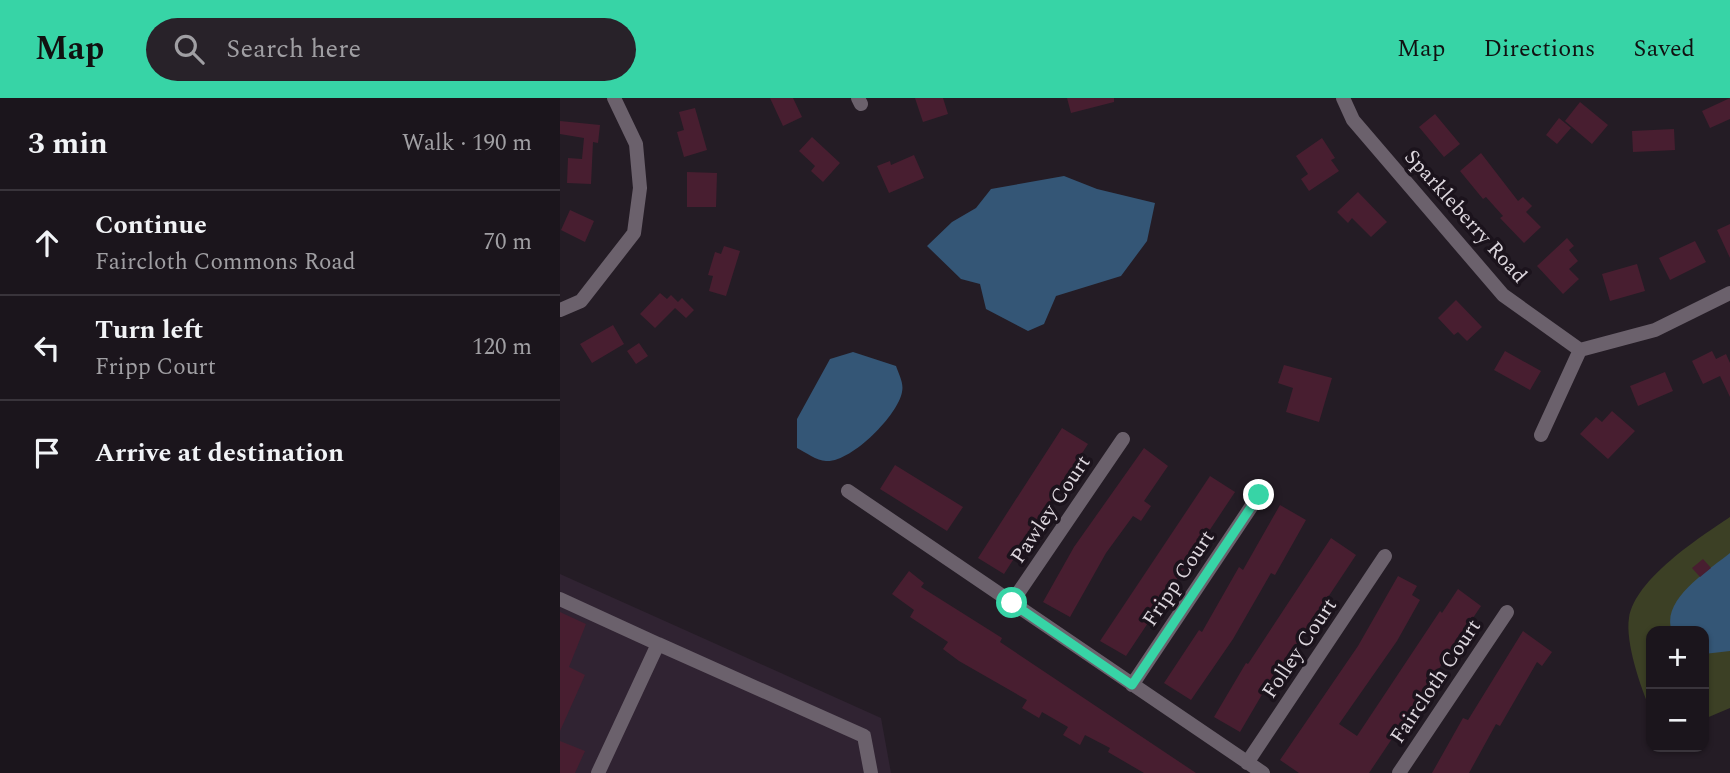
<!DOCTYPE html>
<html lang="en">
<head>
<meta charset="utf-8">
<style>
	body { margin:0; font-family:Spectral,serif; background:#282229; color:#f1f3f6 }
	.controls { position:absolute; right:21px; bottom:21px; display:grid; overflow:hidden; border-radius:14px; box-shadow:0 2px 5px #0004 }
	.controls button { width:63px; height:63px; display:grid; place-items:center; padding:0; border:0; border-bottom:2px solid #39343b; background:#1b151c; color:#f1f3f6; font:35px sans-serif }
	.stop { position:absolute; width:21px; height:21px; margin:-16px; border:5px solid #37d4a6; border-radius:50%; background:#fff }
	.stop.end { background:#37d4a6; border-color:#fff; box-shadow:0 2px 7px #0008 }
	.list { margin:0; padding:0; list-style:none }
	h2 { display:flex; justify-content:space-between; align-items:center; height:91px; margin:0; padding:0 28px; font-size:30px }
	h2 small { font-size:23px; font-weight:400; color:#a09fa3 }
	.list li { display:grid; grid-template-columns:46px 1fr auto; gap:21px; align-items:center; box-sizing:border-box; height:105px; padding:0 28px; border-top:2px solid #39343b }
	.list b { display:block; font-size:26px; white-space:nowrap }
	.list p { margin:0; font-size:23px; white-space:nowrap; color:#a09fa3 }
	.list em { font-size:23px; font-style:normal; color:#a09fa3 }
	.icon { flex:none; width:38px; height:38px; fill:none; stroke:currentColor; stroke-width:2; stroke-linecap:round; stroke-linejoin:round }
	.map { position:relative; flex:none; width:1170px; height:675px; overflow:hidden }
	header { display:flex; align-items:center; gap:42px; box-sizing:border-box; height:98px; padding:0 35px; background:#37d4a6; color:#111 }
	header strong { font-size:33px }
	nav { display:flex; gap:38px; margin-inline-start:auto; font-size:24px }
	.search { width:490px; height:63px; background:#282229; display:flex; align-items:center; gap:18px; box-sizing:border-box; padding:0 24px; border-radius:38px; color:#a09fa3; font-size:26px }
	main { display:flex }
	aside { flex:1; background:#1b151c }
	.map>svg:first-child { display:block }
</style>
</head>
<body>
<header>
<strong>Map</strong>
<div class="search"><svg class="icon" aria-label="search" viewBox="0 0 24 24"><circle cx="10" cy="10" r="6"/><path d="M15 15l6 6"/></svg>Search here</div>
<nav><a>Map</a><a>Directions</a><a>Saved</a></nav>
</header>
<main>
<aside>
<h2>3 min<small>Walk · 190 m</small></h2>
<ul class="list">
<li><svg class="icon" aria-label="ahead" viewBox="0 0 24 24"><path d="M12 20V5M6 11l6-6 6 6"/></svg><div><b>Continue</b><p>Faircloth Commons Road</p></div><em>70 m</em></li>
<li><svg class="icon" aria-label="left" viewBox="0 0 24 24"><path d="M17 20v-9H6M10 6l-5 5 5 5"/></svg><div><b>Turn left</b><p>Fripp Court</p></div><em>120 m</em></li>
<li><svg class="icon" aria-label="arrive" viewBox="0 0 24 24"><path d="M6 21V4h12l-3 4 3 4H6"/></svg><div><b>Arrive at destination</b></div></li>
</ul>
</aside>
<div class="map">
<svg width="1170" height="675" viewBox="0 0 1170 675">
	<rect width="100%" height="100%" fill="#241c25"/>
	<path fill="#302332" d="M 0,476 L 321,620 L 331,675 L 0,675 Z"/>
	<path fill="#3c4025" d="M 1170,419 L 1170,610 L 1144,621 L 1144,533 L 1091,533 L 1091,613 C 1081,591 1065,544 1069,520 C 1075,481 1140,439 1170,419 Z"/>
	<path fill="#345676" d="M 504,78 L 537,91 L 595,105 L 587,143 L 561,178 L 496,198 L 484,226 L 468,233 L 426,211 L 420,186 L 401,181 L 367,148 L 392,124 L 416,110 L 431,91 Z
		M 293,254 L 336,268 C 339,277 344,285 342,294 C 338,317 291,365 266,363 C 257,363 245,354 237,350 L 237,321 L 270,261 Z
		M 1170,455 L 1170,553 L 1144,556 L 1144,533 L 1112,533 C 1100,502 1149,472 1170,455 Z"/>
	<path fill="#481e30" d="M 210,0 L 233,0 L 242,19 L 223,28 Z
		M 355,0 L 383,0 L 388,16 L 363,24 Z
		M 507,0 L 554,0 L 554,4 L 511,15 Z
		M 1170,0 L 1170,21 L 1150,30 L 1142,13 Z
		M 1020,4 L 1048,27 L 1032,46 L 1005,23 Z
		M 135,10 L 147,52 L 124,59 L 117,34 L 124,32 L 119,14 Z
		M 875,16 L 900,46 L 884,59 L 859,29 Z
		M 999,20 L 1011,30 L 997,46 L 986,37 Z
		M 0,23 L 40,27 L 38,45 L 33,44 L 31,86 L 7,85 L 8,60 L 22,61 L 24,40 L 0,36 Z
		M 1114,31 L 1115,52 L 1073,54 L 1072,33 Z
		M 252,39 L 280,65 L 263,84 L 251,73 L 255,68 L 239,53 Z
		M 762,40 L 775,60 L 771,62 L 779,73 L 749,93 L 741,81 L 748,76 L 736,58 Z
		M 921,55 L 958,103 L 963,99 L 972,108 L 966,114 L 981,129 L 964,145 L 940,120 L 943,118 L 926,99 L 923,101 L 900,73 Z
		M 354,57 L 364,80 L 329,95 L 317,68 L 330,63 L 331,67 Z
		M 127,74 L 157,75 L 156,109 L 127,109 Z
		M 798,94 L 827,124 L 811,139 L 792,120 L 788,125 L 777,114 Z
		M 10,112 L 34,123 L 25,144 L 1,132 Z
		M 1170,126 L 1170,160 L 1157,132 Z
		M 1007,140 L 1014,148 L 1009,152 L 1018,163 L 1009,171 L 1019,181 L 1003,196 L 977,168 Z
		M 1135,143 L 1146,164 L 1110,182 L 1099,160 Z
		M 164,148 L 180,153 L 166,198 L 149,193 L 153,178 L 148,177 L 155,154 L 161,156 Z
		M 1077,166 L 1085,193 L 1050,203 L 1042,176 Z
		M 100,195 L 107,201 L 111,197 L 118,204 L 122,200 L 134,212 L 126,220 L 115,210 L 95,230 L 80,216 Z
		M 896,202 L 922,229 L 907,243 L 898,234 L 894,237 L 878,220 Z
		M 53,227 L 64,246 L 32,265 L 20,246 Z
		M 79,245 L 88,258 L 76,266 L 67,253 Z
		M 945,253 L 981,273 L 970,292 L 934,272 Z
		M 1152,253 L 1156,261 L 1166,256 L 1170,265 L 1170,299 L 1160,278 L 1143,286 L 1132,263 Z
		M 724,267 L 772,280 L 759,324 L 726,314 L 733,290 L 718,285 Z
		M 1105,274 L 1113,293 L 1078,308 L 1070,288 Z
		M 1052,313 L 1075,333 L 1048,361 L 1020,336 L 1036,319 L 1042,324 Z
		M 502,330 L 528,346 L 444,476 L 418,460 Z
		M 584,350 L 608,368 L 584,403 L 591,408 L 581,423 L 573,418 L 546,455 L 510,519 L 483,504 L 514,449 Z
		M 335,367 L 403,409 L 387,433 L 320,391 Z
		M 650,378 L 675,394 L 566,558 L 540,543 Z
		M 720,407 L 746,422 L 715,477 L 711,475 L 673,541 L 631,602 L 604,585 L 639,532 L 642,534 L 679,469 L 683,472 Z
		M 771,440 L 796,457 L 719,573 L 717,571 L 680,634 L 654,619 L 686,565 L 688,566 Z
		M 1143,461 L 1151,470 L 1140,479 L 1132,470 Z
		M 349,473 L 364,485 L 361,489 L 442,540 L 440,544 L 636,675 L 584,675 L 548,654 L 550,650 L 525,637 L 520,647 L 503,637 L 508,629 L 482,614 L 479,620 L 462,610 L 467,602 L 399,563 L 383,551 L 388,544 L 350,519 L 354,512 L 332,496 Z
		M 838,478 L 857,488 L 852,497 L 860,502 L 837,543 L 779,626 L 797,638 L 880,513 L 882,515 L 898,491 L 921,508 L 809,675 L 739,675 L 720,662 L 798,548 Z
		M 0,514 L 26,526 L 9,569 L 25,577 L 0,633 Z
		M 963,533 L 992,554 L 982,568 L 977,564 L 940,628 L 936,626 L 909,675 L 872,675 L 903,620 L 908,622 Z
		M 0,643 L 25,653 L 15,675 L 0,675 Z"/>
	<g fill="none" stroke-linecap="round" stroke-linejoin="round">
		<path stroke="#6b616c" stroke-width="14" d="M 298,0 L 301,6
			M 783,0 L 793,22 L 943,197 L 1020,252
			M 0,212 L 21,203 L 74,135 L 80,90 L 76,46 L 54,0
			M 1020,252 L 1095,232 L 1170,195
			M 981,337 L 1020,252
			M 288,393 L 703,675
			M 0,501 L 98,546
			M 452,504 L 563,341
			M 572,587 L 699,397
			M 687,665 L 825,458
			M 38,675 L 98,546 L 304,638 L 311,675
			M 839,675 L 947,514"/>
	</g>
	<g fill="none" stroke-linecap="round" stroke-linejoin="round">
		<path stroke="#37d4a6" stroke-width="9" d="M 452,505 L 572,587 L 699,397"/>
	</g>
	<g text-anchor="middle" stroke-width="7" stroke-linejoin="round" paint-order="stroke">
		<g font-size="21" fill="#dcd6dd" stroke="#1b131c">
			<text transform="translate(906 118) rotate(48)" y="7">Sparkleberry Road</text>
			<text transform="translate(490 411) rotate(-56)" y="7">Pawley Court</text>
			<text transform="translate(618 480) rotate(-56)" y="7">Fripp Court</text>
			<text transform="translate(739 550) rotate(-56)" y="7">Folley Court</text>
			<text transform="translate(875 583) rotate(-56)" y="7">Faircloth Court</text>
		</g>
	</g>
</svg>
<div class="controls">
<button>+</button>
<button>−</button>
</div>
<div class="stop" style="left:452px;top:505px"></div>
<div class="stop end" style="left:699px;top:397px"></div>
</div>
</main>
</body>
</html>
